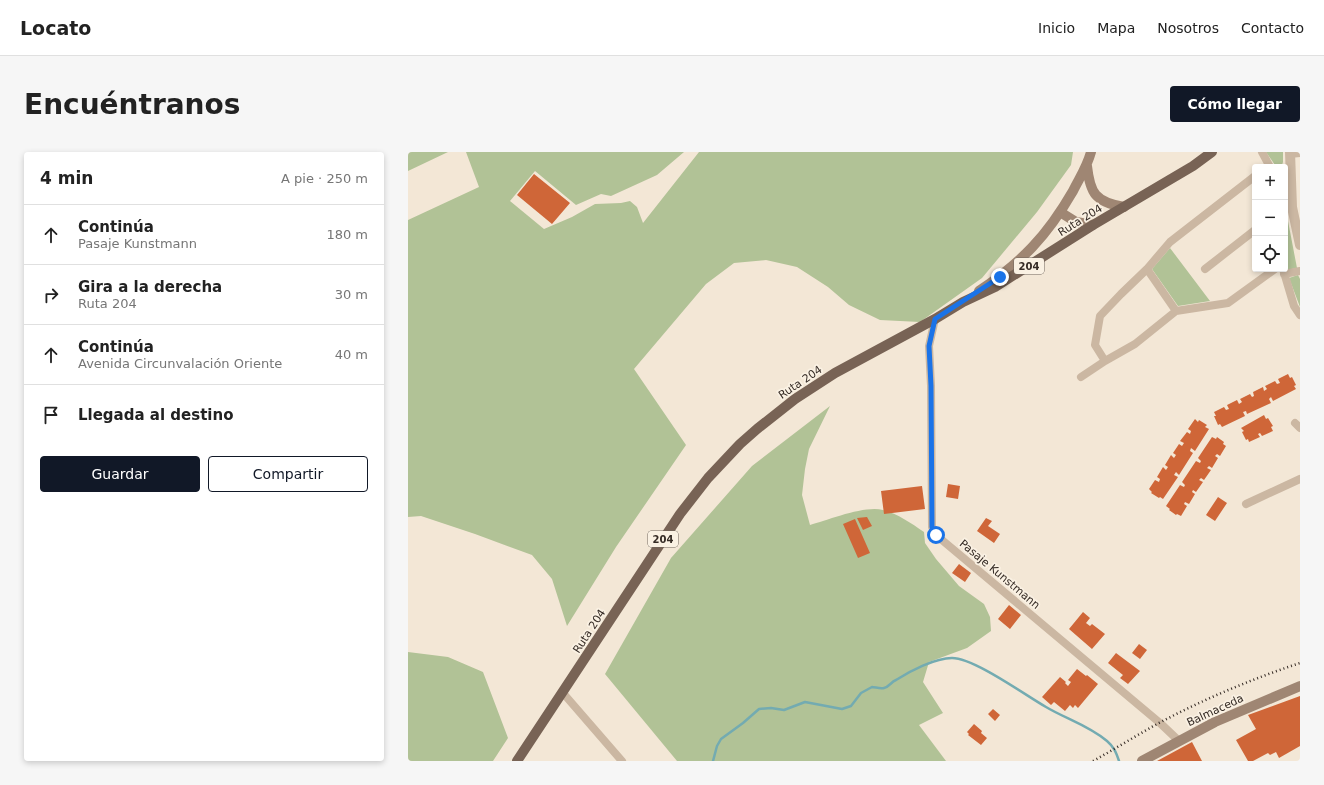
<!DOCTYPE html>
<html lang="es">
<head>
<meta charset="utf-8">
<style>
	body { margin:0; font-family:"DejaVu Sans",sans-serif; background:#f6f6f6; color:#222 }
	.controls { position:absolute; right:12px; top:12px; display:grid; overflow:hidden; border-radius:4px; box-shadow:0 2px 6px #0003 }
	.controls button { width:36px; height:36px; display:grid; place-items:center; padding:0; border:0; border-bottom:1px solid #e0e0e0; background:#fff; color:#222; font:20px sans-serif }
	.stop { position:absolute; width:12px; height:12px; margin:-9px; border:3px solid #1a73e8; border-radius:50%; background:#fff }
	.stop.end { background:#1a73e8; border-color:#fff; box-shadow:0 1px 4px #0008 }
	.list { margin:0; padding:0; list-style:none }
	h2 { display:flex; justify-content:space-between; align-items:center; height:52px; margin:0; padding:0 16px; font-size:17px }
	h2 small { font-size:13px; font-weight:400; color:#767676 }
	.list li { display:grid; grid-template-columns:26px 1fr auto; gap:12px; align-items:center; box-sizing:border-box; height:60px; padding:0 16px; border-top:1px solid #e0e0e0 }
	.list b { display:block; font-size:15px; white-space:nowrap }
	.list p { margin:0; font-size:13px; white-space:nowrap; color:#767676 }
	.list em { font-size:13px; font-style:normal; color:#767676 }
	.actions { display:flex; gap:8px; padding:12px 16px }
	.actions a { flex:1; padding:9px 0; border:1px solid #111827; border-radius:4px; text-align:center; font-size:14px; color:#111827 }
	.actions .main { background:#111827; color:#fff }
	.icon { flex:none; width:22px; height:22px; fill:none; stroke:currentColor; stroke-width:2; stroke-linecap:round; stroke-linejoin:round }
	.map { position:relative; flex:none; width:892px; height:609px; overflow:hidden; border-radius:4px }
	header { display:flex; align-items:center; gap:24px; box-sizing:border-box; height:56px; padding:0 20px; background:#fff; border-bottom:1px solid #e0e0e0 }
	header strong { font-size:19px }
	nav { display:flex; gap:22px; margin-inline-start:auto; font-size:14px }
	.intro { display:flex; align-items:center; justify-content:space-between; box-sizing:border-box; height:96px; padding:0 24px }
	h1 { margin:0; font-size:28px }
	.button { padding:10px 18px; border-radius:4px; background:#111827; color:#fff; font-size:14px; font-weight:700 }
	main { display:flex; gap:24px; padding:0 24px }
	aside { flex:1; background:#fff; border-radius:4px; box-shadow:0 2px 6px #0003 }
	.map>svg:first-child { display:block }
</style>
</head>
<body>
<header>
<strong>Locato</strong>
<nav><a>Inicio</a><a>Mapa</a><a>Nosotros</a><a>Contacto</a></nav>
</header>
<div class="intro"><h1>Encuéntranos</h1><a class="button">Cómo llegar</a></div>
<main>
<aside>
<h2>4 min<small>A pie · 250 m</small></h2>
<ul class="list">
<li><svg class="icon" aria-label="ahead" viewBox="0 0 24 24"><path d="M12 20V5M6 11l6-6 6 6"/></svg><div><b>Continúa</b><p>Pasaje Kunstmann</p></div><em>180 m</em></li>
<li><svg class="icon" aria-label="right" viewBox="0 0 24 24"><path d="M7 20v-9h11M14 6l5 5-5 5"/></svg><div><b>Gira a la derecha</b><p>Ruta 204</p></div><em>30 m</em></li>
<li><svg class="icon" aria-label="ahead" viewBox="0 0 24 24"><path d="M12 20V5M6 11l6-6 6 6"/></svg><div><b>Continúa</b><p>Avenida Circunvalación Oriente</p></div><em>40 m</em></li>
<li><svg class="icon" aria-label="arrive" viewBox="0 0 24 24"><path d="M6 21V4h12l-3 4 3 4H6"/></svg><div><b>Llegada al destino</b></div></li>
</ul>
<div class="actions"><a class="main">Guardar</a><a>Compartir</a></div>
</aside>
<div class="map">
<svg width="892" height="609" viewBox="0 0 892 609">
	<rect width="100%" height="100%" fill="#f3e7d6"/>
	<path fill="#b1c296" d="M 0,0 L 40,0 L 0,19 Z
		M 58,0 L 276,0 L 249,23 L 203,44 L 193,42 L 168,53 L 127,19 L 102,49 L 136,77 L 164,65 L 187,52 L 213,51 L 222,49 L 229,55 L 235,71 L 291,0 L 665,0 L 663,13 L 629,60 L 574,126 L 512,170 L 472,168 L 441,153 L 420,135 L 389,115 L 358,108 L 326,111 L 298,132 L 226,217 L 278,293 L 208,395 L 159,474 L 144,427 L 124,403 L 67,382 L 13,364 L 0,365 L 0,68 L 71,35 Z
		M 858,0 L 875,0 L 875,10 L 874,13 L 867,13 Z
		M 877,69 L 880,69 L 889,116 L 879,118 L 877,108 Z
		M 762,96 L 802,149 L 770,154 L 744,117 Z
		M 890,123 L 892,127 L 892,155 L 881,126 Z
		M 422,254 L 401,297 L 397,317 L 394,343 L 402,373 C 420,368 457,353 475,358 C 490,362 503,371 516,380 L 517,391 L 528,407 L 551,434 L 576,452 L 582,465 L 583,479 L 559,496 L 521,510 L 515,530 L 535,561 L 511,573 L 538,609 L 269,609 L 197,522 L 263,406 L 344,314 Z
		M 0,500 L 40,505 L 75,520 L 100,586 L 85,609 L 0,609 Z"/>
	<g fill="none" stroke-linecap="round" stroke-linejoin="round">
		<path stroke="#73abb1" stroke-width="2.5" d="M 305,609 L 309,594 L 313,587 L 335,571 L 351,557 L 363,556 L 376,558 L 397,550 L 434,557 L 443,554 L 453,541 L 464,535 C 467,535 472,537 476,536 C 481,535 483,530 488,528 C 502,519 527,506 544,506 C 566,506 617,543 638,555 C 658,567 680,573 699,589 C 706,595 708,600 711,609"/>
	</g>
	<path fill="#cf6638" d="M 126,22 L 162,51 L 144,72 L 109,43 Z
		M 880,222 L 882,226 L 884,225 L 888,233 L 886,234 L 888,237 L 865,249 L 863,245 L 861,247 L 863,251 L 839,262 L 838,259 L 835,260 L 837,264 L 814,275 L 812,272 L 810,273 L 806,264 L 808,264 L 806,260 L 816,255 L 818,258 L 821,257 L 819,253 L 829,248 L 831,252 L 834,250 L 832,247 L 842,242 L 844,245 L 846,244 L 845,240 L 855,235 L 856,239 L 859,237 L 857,234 L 867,229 L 869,232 L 872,231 L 870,227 Z
		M 856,263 L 858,267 L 860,266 L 865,274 L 863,275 L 865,279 L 854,284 L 852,281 L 850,282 L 852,285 L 841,290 L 840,287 L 838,288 L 834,280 L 836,279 L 833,276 Z
		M 787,267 L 790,270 L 791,268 L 799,273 L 797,275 L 801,277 L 787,299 L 783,296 L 782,299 L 785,301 L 771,323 L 768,320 L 766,323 L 770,325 L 755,347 L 752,345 L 751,346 L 743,341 L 744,340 L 741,337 L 747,328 L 751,330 L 752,327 L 749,325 L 755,315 L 758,318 L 760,315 L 757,313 L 763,303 L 766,306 L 768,303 L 765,301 L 771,292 L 774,294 L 776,291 L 772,289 L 779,280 L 782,282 L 783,279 L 780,277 Z
		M 804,285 L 808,287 L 809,285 L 816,290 L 815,292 L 818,294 L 812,304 L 809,302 L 807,304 L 810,306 L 804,316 L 801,314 L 799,316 L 803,318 L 796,328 L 793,326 L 791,328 L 795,330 L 788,340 L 785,338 L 784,340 L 787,342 L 781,352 L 777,350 L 776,352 L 779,354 L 773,364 L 769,362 L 768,363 L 761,358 L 762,357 L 758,354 L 772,333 L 776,335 L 777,333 L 774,330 L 788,309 L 792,311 L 793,309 L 790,306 Z
		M 540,332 L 552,334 L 550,347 L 538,345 Z
		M 514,334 L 517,357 L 476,362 L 473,339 Z
		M 810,345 L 819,351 L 807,369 L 798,363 Z
		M 459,365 L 464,374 L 455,378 L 449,366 Z
		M 578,366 L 584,369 L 580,374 L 592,382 L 586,391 L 569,379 Z
		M 447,367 L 462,401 L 450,406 L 435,372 Z
		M 551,412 L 563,421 L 557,430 L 544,421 Z
		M 601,453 L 613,463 L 602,477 L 590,467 Z
		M 675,460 L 682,466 L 678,471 L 682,474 L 684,472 L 697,482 L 684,497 L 661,477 Z
		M 731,492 L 739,498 L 732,507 L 724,501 Z
		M 708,501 L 732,519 L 720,532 L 712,526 L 715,523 L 700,511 Z
		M 669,517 L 678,524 L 679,523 L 690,532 L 670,556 L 667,553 L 665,556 L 662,553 L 657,559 L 646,550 L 643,553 L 634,545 L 652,525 L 658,530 L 657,531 L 660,534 L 663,530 L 660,528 Z
		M 892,544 L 892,594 L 871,606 L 868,600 L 862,603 L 860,601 L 845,609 L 840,609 L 828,588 L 848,577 L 840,563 Z
		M 585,557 L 592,563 L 587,569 L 580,562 Z
		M 566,572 L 574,579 L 573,581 L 579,586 L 573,593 L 560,583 L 561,582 L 559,580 Z
		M 784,590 L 794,609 L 749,609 Z"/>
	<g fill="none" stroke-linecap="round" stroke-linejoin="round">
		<path stroke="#cbb7a2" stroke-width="8" d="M 854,0 L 862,15
			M 882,2 L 892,1
			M 739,117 L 768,159
			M 797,117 L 847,78
			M 875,117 L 886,154 L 892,163
			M 876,122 L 892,119
			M 527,167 L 521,194 L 523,234 L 524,375 L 528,383 L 752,571 L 771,589
			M 697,209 L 687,193 L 692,164 L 713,142 L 739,117 L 762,90 L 847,24
			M 673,225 L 697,209 L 727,192 L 768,159 L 820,151 L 867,117
			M 887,271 L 892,276
			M 838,352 L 892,327
			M 155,541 L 214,609"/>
		<path stroke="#cbb7a2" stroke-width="10" d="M 882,0 L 884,55 L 892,93"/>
		<path stroke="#9f8673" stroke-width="10" d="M 679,14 C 682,41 687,50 716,55
			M 652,60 L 668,70 L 685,73
			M 571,139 C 614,110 639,84 665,39 C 672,25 679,15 683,0
			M 734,609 L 807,570 L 892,534"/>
		<path stroke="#786355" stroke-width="10" d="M 109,609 L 272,362 L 300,326 L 332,292 L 349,277 L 387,247 L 427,221 L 527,167 L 555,150 L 587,135 L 685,73 L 785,14 L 804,0"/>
		<path stroke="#352b25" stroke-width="2.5" stroke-dasharray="1 3" stroke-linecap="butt" d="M 685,609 C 707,597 729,583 751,571 C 796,547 844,527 892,511"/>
	</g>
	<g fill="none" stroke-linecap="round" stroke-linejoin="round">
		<path stroke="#1a73e8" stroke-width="5" d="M 528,383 L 524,375 L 523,234 L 521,194 L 527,167 L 592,125"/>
	</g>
	<g text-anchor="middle" stroke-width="3.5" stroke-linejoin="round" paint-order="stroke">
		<g fill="#faf1e3" stroke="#70665e" stroke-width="1">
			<rect x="606" y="106" width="30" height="16" rx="3"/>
			<rect x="240" y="379" width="30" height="16" rx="3"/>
		</g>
		<g font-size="10" font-weight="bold" fill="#352b25">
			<text x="621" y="118">204</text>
			<text x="255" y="391">204</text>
		</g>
		<g font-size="11" fill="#352b25" stroke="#faf1e3">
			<text transform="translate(672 68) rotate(-32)" y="4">Ruta 204</text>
			<text transform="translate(392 230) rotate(-34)" y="4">Ruta 204</text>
			<text transform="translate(592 422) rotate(40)" y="4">Pasaje Kunstmann</text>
			<text transform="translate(181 479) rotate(-57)" y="4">Ruta 204</text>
			<text transform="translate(807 558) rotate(-25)" y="4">Balmaceda</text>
		</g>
	</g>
</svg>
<div class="controls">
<button>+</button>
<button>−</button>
<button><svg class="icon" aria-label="locate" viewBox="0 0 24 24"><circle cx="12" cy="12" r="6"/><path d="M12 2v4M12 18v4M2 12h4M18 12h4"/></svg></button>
</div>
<div class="stop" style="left:528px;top:383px"></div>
<div class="stop end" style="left:592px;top:125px"></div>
</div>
</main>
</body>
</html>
